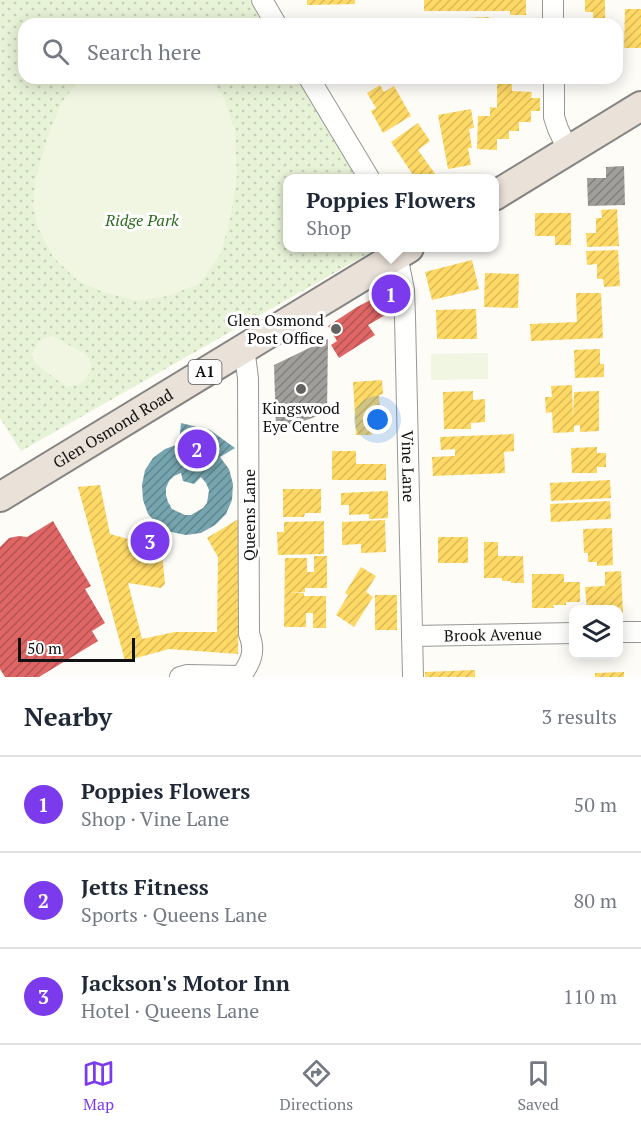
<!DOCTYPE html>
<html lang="en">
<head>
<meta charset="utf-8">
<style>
	body { margin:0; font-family:"PT Serif",serif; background:#f6f6f7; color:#1f2937 }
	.controls { position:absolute; right:18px; bottom:18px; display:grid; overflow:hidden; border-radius:12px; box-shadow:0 3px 15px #0003 }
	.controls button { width:54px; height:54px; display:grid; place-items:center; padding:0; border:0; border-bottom:2px solid #e0e1e3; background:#fff; color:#1f2937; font:30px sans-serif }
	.scale { position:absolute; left:18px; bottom:15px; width:117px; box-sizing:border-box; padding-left:6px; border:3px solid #111; border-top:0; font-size:16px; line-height:21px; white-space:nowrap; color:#111; -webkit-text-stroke:4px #fff; paint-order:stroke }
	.you { position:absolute; left:378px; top:420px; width:21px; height:21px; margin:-15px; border:4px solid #fff; border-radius:50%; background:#1a73e8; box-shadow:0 0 0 9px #1a73e833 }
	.badge { display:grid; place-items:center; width:39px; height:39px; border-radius:50%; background:#7c3aed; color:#fff; font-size:20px; font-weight:700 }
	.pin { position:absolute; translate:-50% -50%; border:3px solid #fff; box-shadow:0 2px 6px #0006 }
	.popup { position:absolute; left:283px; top:174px; width:216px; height:78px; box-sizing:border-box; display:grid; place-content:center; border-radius:12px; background:#fff; filter:drop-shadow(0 2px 4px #0005); font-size:20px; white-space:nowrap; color:#747a83 }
	.popup b { font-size:22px; color:#1f2937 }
	.popup::after { content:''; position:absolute; left:50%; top:100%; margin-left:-12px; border:12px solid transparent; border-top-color:#fff }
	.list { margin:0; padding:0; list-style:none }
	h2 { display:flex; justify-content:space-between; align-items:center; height:78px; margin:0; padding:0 24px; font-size:26px }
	h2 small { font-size:20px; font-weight:400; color:#747a83 }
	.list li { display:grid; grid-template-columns:39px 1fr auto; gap:18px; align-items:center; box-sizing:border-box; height:96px; padding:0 24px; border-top:2px solid #e0e1e3 }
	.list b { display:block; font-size:22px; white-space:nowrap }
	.list p { margin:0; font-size:20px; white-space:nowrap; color:#747a83 }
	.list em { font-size:20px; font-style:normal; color:#747a83 }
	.icon { flex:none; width:33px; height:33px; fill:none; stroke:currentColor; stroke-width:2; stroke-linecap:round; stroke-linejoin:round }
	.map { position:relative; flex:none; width:641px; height:677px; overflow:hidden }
	.search { position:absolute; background:#fff; box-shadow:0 3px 15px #0003; left:18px; right:18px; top:18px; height:66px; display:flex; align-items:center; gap:15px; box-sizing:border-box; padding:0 21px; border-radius:18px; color:#747a83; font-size:22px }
	.sheet { height:366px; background:#fff }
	nav { display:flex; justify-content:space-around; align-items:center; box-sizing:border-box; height:84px; border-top:2px solid #e0e1e3; background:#fff; font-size:16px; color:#747a83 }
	nav a { display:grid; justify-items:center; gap:3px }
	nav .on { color:#7c3aed }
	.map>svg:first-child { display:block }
</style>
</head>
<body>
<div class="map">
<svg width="641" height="677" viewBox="0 0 641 677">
	<defs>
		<pattern id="park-dots" width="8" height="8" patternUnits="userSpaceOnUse" patternTransform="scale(1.5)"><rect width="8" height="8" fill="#e7f3d7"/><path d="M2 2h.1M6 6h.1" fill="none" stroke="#c5cfb8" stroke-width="1.8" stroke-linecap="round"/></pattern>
		<pattern id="homes-hatch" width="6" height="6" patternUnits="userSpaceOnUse" patternTransform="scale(1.5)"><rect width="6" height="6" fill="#ffd966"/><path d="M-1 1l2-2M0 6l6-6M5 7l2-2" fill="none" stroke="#dab957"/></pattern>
		<pattern id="shops-hatch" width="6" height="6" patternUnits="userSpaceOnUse" patternTransform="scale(1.5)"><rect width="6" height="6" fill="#e06666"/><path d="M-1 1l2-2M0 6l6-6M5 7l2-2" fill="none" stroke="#b45353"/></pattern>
		<pattern id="public-hatch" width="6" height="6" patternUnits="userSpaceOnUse" patternTransform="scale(1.5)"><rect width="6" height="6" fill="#76a5af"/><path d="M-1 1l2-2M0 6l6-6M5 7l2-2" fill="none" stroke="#5f858d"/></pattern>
		<pattern id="building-hatch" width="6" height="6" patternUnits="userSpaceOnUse" patternTransform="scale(1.5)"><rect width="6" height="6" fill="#a19f9c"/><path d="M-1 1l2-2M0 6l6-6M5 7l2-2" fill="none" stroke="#82807e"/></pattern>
	</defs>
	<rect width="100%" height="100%" fill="#fdfcf7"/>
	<path fill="url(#park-dots)" d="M 0,0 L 250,0 L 265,24 L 24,24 L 24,78 L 298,78 L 360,178 L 288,178 L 288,248 L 378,248 L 21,451 L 0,418 Z"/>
	<path fill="#f0f6e1" d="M 81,78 L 209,78 L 224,98 L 235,131 L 237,176 L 230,220 L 220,255 L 199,284 L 168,296 L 137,301 L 103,292 L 78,281 L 53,257 L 38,228 L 33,207 L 35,182 L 47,138 L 62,102 Z
		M 52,336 L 86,354 L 92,366 C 87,381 82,385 66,387 L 36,364 L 31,355 L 40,340 Z
		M 488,353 L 488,379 L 431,380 L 431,354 Z"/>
	<path fill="url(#homes-hatch)" d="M 307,0 L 355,0 L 355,4 L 307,5 Z
		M 424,0 L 526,0 L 526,15 L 510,15 L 510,11 L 424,11 Z
		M 585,0 L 605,0 L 605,22 L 593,22 L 593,12 L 585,12 Z
		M 625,9 L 641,9 L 641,48 L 624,48 Z
		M 489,17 L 489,24 L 466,24 L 466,18 Z
		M 425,18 L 447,18 L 446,24 L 425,24 Z
		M 328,20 L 387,21 L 387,24 L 330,24 Z
		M 507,21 L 531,21 L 531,24 L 507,24 Z
		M 379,78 L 417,78 L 416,84 L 379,84 Z
		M 590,78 L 608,78 L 608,84 L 590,84 Z
		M 497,82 L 512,82 L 512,91 L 532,92 L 531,98 L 540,98 L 540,111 L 531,111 L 531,122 L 519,122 L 519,131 L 509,131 L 509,139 L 497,139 L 497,150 L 477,149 L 478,116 L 490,116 L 490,107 L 497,108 Z
		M 380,85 L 384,92 L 394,86 L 411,116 L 383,133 L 371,111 L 376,108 L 367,93 Z
		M 471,109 L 474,128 L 469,129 L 472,148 L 468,148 L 471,165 L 448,169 L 438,115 Z
		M 418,123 L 430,141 L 418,150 L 438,178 L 415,178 L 391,142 Z
		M 617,209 L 619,246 L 587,247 L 586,233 L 596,233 L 596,218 L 602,218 L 601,210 Z
		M 535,213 L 571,213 L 571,245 L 555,245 L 555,236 L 535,236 Z
		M 618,250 L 620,286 L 604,287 L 603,279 L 597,279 L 597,264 L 587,265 L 586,251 Z
		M 472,260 L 479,289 L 432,300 L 425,272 Z
		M 485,273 L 519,274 L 518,308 L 484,307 Z
		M 576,293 L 601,293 L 603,338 L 531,341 L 530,324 L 577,322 Z
		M 476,309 L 477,339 L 437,339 L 436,310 Z
		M 600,349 L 600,364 L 604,364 L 604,377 L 575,378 L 574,350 Z
		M 382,380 L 383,394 L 379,395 L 380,412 L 377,412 L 378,425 L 372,425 L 372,435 L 356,435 L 353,382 Z
		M 572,385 L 573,418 L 574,392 L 599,391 L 599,431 L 580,432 L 580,425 L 574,426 L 574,432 L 553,433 L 552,412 L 546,413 L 545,397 L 552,397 L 551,386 Z
		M 473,391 L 473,400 L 485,399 L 485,422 L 471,423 L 471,429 L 444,429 L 443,392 Z
		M 514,434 L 514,451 L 504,452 L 505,473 L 433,476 L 432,457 L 455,456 L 455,449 L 441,450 L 440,437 Z
		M 597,447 L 597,453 L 606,453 L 606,467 L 597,467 L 597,473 L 572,473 L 571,448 Z
		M 332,451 L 356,451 L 356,464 L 386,464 L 386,480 L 332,480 Z
		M 610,480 L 611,498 L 551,501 L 550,483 Z
		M 100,485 L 110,534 L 139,542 L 139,523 L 151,521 L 160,532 L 165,584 L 161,588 L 128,583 L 142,639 L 175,632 L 217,632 L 218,557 L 207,538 L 240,518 L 238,654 L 169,649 L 125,661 L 78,487 Z
		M 283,489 L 321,489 L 321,513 L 305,513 L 304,517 L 283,517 Z
		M 388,491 L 388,518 L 369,519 L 369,514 L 349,515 L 349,505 L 341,505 L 341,493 Z
		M 610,501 L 611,519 L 551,522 L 550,504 Z
		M 385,520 L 386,552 L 361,553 L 361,544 L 342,545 L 342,522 Z
		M 324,521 L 324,554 L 278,555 L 277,532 L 284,532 L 284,522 Z
		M 612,528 L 613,565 L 597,566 L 597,562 L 588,562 L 588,553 L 584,553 L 583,529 Z
		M 438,537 L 468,537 L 468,563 L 438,563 Z
		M 484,542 L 498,542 L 498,556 L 523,556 L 524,583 L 511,583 L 511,581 L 502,581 L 502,578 L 484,578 Z
		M 314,556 L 327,556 L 327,588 L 305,588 L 305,592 L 289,593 L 304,593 L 304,596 L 326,596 L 326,628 L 313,628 L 313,613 L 306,613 L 306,627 L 284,627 L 285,558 L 307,558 L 307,572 L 314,572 Z
		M 361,567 L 376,576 L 366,592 L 373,597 L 354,627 L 336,615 L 348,595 L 345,593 Z
		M 621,571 L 623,613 L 618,613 L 618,610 L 587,610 L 585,587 L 605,586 L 605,572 Z
		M 532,574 L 564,574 L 564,582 L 580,582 L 580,602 L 566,602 L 566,605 L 553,605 L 554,608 L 532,608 Z
		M 375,595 L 397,595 L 397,630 L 375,630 Z
		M 475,670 L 475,677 L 425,677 L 425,672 Z
		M 624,672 L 624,677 L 595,677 L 595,673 Z"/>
	<path fill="url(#shops-hatch)" d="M 395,287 L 401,317 L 387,314 L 368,325 L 375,335 L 339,358 L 331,345 L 337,341 L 328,326 L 357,307 Z
		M 53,521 L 91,586 L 85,589 L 105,623 L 92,631 L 98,641 L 39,677 L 5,677 L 0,669 L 0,547 L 9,538 L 19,536 L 27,537 Z"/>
	<path fill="url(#public-hatch)" fill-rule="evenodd" d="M 181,423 L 210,430 L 235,448 L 220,457 L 229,469 L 233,484 L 232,500 L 226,514 L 215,525 L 201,533 L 186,535 L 171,532 L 158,525 L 148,514 L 143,500 L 142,485 L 145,470 L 153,458 L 165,449 L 179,444 ZM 181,473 L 183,481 L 194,484 L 201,477 L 206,483 L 209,490 L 207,503 L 203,508 L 191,515 L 185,515 L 172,509 L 168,502 L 166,495 L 166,488 L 169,481 L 174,476 Z"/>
	<path fill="url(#building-hatch)" d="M 624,166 L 625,205 L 588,206 L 587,178 L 606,178 L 606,167 Z
		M 328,339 L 327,413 L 276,430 L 274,365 Z"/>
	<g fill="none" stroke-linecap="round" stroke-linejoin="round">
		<defs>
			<g id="minor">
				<path d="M 262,0 L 276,24"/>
				<path d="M 553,0 L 553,24"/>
				<path d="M 309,78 L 369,178"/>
				<path d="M 554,78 L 554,117 L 558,129 L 568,150"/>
				<path id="s1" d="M 397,255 L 404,290 L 405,317 L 413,677"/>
				<path d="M 618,632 L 641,632"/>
				<path id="s2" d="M 412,636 L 574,633"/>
				<path d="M 180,677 L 187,675 L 241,676"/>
				<path d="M 241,677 L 241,676 C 251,662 256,651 249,634 L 248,378 L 244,348"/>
			</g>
			<g id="highway">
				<path d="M 494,196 L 641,106"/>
				<path id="s3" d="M 0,497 L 409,248"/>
			</g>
		</defs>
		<use href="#minor" stroke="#979795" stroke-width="22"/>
		<use href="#highway" stroke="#858482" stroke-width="32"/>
		<use href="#minor" stroke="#fffffe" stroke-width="20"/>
		<use href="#highway" stroke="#eae1d8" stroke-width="28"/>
	</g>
	<g fill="#646362" stroke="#fff" stroke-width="2">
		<circle cx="336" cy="329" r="6"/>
		<circle cx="301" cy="389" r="6"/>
	</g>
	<g text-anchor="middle" stroke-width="6" stroke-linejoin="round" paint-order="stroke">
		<rect fill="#fff" stroke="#585858" stroke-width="1.5" x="188.5" y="360" width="33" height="24" rx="4.5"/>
		<g font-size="15" font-weight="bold" fill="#111">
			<text x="205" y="377">A1</text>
		</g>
		<g font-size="16" font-style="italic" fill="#2f6b1f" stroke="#fff">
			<text x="142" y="226">Ridge Park</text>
		</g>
		<g font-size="16" fill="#111" stroke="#fff" text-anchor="end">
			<text x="324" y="326">Glen Osmond<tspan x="324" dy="18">Post Office</tspan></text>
			<text x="301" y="414" text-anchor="middle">Kingswood<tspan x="301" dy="18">Eye Centre</tspan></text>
		</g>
		<g font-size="16" fill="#111" stroke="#fff">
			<text dy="6" stroke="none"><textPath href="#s3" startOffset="132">Glen Osmond Road</textPath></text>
			<text dy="6" stroke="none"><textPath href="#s1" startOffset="212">Vine Lane</textPath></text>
			<text transform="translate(249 515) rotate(-90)" y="6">Queens Lane</text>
			<text dy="6" stroke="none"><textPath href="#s2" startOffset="81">Brook Avenue</textPath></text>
		</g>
	</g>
</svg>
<div class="controls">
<button><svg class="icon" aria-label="layers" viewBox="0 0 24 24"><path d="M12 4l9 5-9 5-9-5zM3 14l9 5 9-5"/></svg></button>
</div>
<div class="scale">50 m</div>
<div class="you"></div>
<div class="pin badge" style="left:391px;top:294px">1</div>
<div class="popup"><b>Poppies Flowers</b>Shop</div>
<div class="pin badge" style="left:197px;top:449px">2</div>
<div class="pin badge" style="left:150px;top:541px">3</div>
<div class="search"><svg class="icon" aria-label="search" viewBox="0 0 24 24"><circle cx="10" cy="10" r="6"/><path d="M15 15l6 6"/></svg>Search here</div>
</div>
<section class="sheet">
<h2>Nearby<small>3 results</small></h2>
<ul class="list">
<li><span class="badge">1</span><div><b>Poppies Flowers</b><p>Shop · Vine Lane</p></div><em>50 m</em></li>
<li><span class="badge">2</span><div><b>Jetts Fitness</b><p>Sports · Queens Lane</p></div><em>80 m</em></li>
<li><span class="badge">3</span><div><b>Jackson's Motor Inn</b><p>Hotel · Queens Lane</p></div><em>110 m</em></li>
</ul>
</section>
<nav>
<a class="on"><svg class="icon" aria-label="map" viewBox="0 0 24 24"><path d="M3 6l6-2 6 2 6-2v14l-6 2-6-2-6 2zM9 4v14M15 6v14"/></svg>Map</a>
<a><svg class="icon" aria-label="directions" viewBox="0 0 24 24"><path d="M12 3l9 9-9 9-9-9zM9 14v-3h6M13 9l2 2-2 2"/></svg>Directions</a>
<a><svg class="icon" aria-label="saved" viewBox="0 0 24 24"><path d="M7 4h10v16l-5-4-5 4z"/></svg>Saved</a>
</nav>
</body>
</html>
